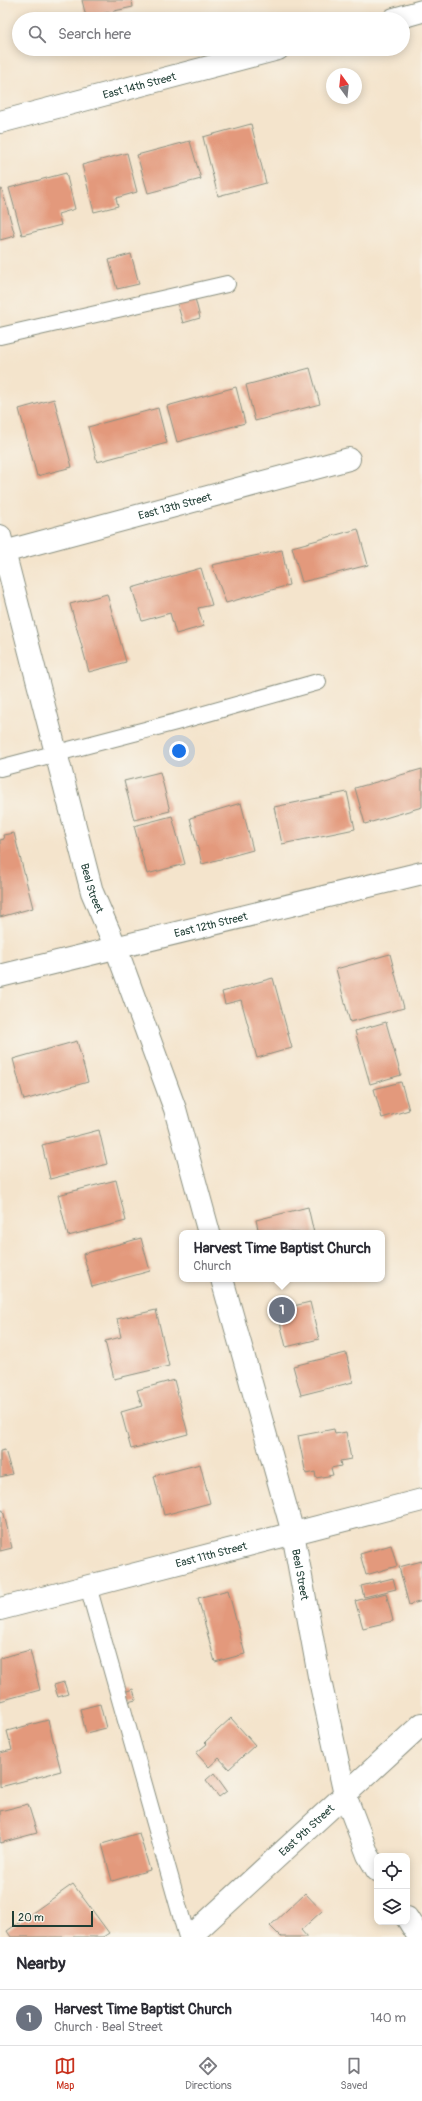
<!DOCTYPE html>
<html lang="en">
<head>
<meta charset="utf-8">
<style>
	body { margin:0; font-family:Pangolin,sans-serif; background:#f7f7f7; color:#2b2b33 }
	.controls { position:absolute; right:12px; bottom:12px; display:grid; overflow:hidden; border-radius:8px; box-shadow:0 2px 10px #0003 }
	.controls button { width:36px; height:36px; display:grid; place-items:center; padding:0; border:0; border-bottom:1px solid #e1e1e2; background:#fff; color:#2b2b33; font:20px sans-serif }
	.compass { position:absolute; left:326px; top:68px; width:36px; height:36px; border-radius:50%; background:#fff; box-shadow:0 2px 10px #0003; rotate:345deg }
	.scale { position:absolute; left:12px; bottom:10px; width:81px; box-sizing:border-box; padding-left:4px; border:2px solid #1f3d34; border-top:0; font-size:11px; line-height:14px; white-space:nowrap; color:#1f3d34; -webkit-text-stroke:3px #f7f3e8; paint-order:stroke }
	.you { position:absolute; left:179px; top:751px; width:14px; height:14px; margin:-10px; border:3px solid #fff; border-radius:50%; background:#1a73e8; box-shadow:0 0 0 6px #1a73e833 }
	.badge { display:grid; place-items:center; width:26px; height:26px; border-radius:50%; background:#c8321e; color:#fff; font-size:13px; font-weight:700 }
	.pin { position:absolute; translate:-50% -50%; border:2px solid #fff; box-shadow:0 1px 4px #0006 }
	.popup { position:absolute; left:179px; top:1230px; width:206px; height:52px; box-sizing:border-box; display:grid; place-content:center; border-radius:8px; background:#fff; filter:drop-shadow(0 1px 3px #0005); font-size:13px; white-space:nowrap; color:#7c7c81 }
	.popup b { font-size:15px; color:#2b2b33 }
	.popup::after { content:''; position:absolute; left:50%; top:100%; margin-left:-8px; border:8px solid transparent; border-top-color:#fff }
	.list { margin:0; padding:0; list-style:none }
	h2 { display:flex; justify-content:space-between; align-items:center; height:52px; margin:0; padding:0 16px; font-size:17px }
	h2 small { font-size:13px; font-weight:400; color:#7c7c81 }
	.list li { display:grid; grid-template-columns:26px 1fr auto; gap:12px; align-items:center; box-sizing:border-box; height:56px; padding:0 16px; border-top:1px solid #e1e1e2 }
	.list b { display:block; font-size:15px; white-space:nowrap }
	.list p { margin:0; font-size:13px; white-space:nowrap; color:#7c7c81 }
	.list em { font-size:13px; font-style:normal; color:#7c7c81 }
	.icon { flex:none; width:22px; height:22px; fill:none; stroke:currentColor; stroke-width:2; stroke-linecap:round; stroke-linejoin:round }
	.map { position:relative; flex:none; width:422px; height:1937px; overflow:hidden }
	.search { position:absolute; background:#fff; box-shadow:0 2px 10px #0003; left:12px; right:12px; top:12px; height:44px; display:flex; align-items:center; gap:10px; box-sizing:border-box; padding:0 14px; border-radius:22px; color:#7c7c81; font-size:15px }
	.sheet { height:108px; background:#fff }
	nav { display:flex; justify-content:space-around; align-items:center; box-sizing:border-box; height:56px; border-top:1px solid #e1e1e2; background:#fff; font-size:11px; color:#7c7c81 }
	nav a { display:grid; justify-items:center; gap:2px }
	nav .on { color:#c8321e }
	.map>svg:first-child { display:block }
</style>
</head>
<body>
<div class="map">
<svg width="422" height="1937" viewBox="0 0 422 1937">
	<rect width="100%" height="100%" fill="#f7f3e8"/>
	<filter id="ink" filterUnits="userSpaceOnUse"><feTurbulence type="fractalNoise" baseFrequency=".025" numOctaves="2"/><feDisplacementMap in="SourceGraphic" scale="8" xChannelSelector="R" yChannelSelector="G"/><feConvolveMatrix kernelMatrix="1 2 1 2 8 2 1 2 1" color-interpolation-filters="sRGB"/></filter>
	<filter id="wash" filterUnits="userSpaceOnUse"><feTurbulence type="fractalNoise" baseFrequency=".012" numOctaves="4" result="noise"/><feDisplacementMap in="SourceGraphic" scale="16" xChannelSelector="R" yChannelSelector="G"/><feGaussianBlur stdDeviation="0.9" result="paint"/><feColorMatrix in="noise" values="0 0 0 0 0 0 0 0 0 0 0 0 0 0 0 0 0 1.4 0 .05"/><feComposite in="paint" operator="in"/></filter>
	<g filter="url(#wash)">
		<rect width="100%" height="100%" fill="#f4e4cc"/>
		<g id="blocks">
			<path fill="#e3997c" d="M 82,0 L 132,0 L 133,7 L 86,17 Z
				M 251,124 L 266,183 L 218,196 L 203,137 Z
				M 190,141 L 201,179 L 148,193 L 137,155 Z
				M 127,153 L 137,192 L 116,198 L 118,206 L 94,212 L 82,165 Z
				M 66,173 L 75,209 L 58,214 L 61,225 L 22,235 L 9,188 Z
				M 2,189 L 15,236 L 0,240 L 0,190 Z
				M 131,254 L 139,284 L 117,289 L 109,260 Z
				M 195,298 L 200,318 L 183,323 L 177,303 Z
				M 310,368 L 320,404 L 255,421 L 246,385 Z
				M 236,387 L 245,423 L 177,442 L 167,406 Z
				M 54,399 L 72,467 L 37,476 L 19,409 Z
				M 158,408 L 167,443 L 97,462 L 88,427 Z
				M 358,529 L 368,565 L 302,582 L 292,547 Z
				M 282,550 L 289,585 L 226,603 L 212,565 Z
				M 201,568 L 212,605 L 198,608 L 204,626 L 176,634 L 170,613 L 142,621 L 132,588 Z
				M 107,594 L 126,662 L 89,672 L 70,604 Z
				M 422,769 L 422,807 L 365,824 L 355,788 Z
				M 160,772 L 170,811 L 134,820 L 124,781 Z
				M 347,792 L 355,829 L 282,844 L 274,807 Z
				M 241,803 L 253,850 L 202,864 L 190,818 Z
				M 172,816 L 185,864 L 147,874 L 134,826 Z
				M 14,833 L 33,908 L 0,917 L 0,840 L 4,839 L 3,835 Z
				M 390,954 L 404,1008 L 350,1022 L 336,969 Z
				M 273,978 L 292,1048 L 257,1058 L 241,1000 L 225,1004 L 222,992 Z
				M 386,1022 L 401,1075 L 370,1084 L 355,1031 Z
				M 77,1041 L 88,1082 L 24,1100 L 13,1059 Z
				M 401,1082 L 409,1110 L 382,1118 L 374,1089 Z
				M 99,1130 L 107,1164 L 50,1179 L 42,1145 Z
				M 116,1180 L 126,1221 L 68,1236 L 58,1195 Z
				M 308,1207 L 314,1233 L 259,1233 L 256,1220 Z
				M 141,1238 L 150,1271 L 92,1287 L 83,1254 Z
				M 310,1302 L 319,1339 L 286,1347 L 277,1310 Z
				M 156,1310 L 169,1366 L 114,1379 L 105,1341 L 121,1337 L 117,1319 Z
				M 346,1353 L 353,1382 L 301,1395 L 293,1366 Z
				M 174,1380 L 188,1434 L 131,1449 L 121,1412 L 142,1406 L 137,1390 Z
				M 334,1429 L 335,1434 L 346,1432 L 351,1459 L 340,1461 L 341,1466 L 331,1468 L 333,1475 L 316,1478 L 315,1472 L 306,1474 L 298,1436 Z
				M 5,1450 L 12,1474 L 0,1477 L 0,1451 Z
				M 200,1464 L 210,1503 L 164,1515 L 154,1476 Z
				M 3,1510 L 12,1548 L 0,1551 L 0,1511 Z
				M 391,1545 L 397,1566 L 366,1575 L 360,1554 Z
				M 422,1561 L 422,1601 L 409,1605 L 399,1567 Z
				M 393,1578 L 396,1589 L 364,1597 L 361,1586 Z
				M 228,1590 L 245,1654 L 215,1662 L 198,1598 Z
				M 386,1593 L 393,1621 L 363,1628 L 355,1601 Z
				M 30,1650 L 40,1690 L 0,1701 L 0,1658 Z
				M 64,1682 L 68,1694 L 58,1697 L 54,1685 Z
				M 133,1689 L 136,1700 L 127,1702 L 124,1692 Z
				M 100,1704 L 106,1728 L 86,1733 L 80,1709 Z
				M 231,1718 L 255,1745 L 229,1769 L 219,1758 L 209,1767 L 196,1753 L 207,1744 L 205,1742 Z
				M 48,1720 L 61,1771 L 0,1787 L 0,1753 L 12,1750 L 7,1731 Z
				M 214,1773 L 227,1791 L 219,1797 L 206,1780 Z
				M 28,1804 L 37,1833 L 0,1843 L 0,1811 Z
				M 139,1833 L 150,1870 L 112,1881 L 102,1844 Z
				M 73,1884 L 109,1933 L 103,1937 L 11,1937 L 7,1931 Z
				M 305,1893 L 322,1911 L 301,1930 L 307,1937 L 281,1937 L 270,1926 Z"/>
		</g>
	</g>
	<g filter="url(#ink)">
		<use href="#blocks" fill-opacity="0" stroke="#8a9080" stroke-width="1"/>
		<g fill="none" stroke-linecap="round" stroke-linejoin="round">
			<defs>
				<path id="lane" d="M 0,336 L 227,284
					M 0,768 L 176,722 L 318,682
					M 88,1586 L 187,1937"/>
				<g id="street">
					<path d="M 394,19 L 422,11"/>
					<path id="s1" d="M 0,122 L 278,49"/>
					<path id="s2" d="M 0,536 L 92,892 L 116,948 L 175,1109 L 209,1233"/>
					<path id="s3" d="M 0,553 L 349,459"/>
					<path id="s4" d="M 0,976 L 422,873"/>
					<path id="s5" d="M 222,1279 L 293,1533 L 319,1676 L 345,1795 L 368,1855 L 377,1870"/>
					<path id="s6" d="M 0,1609 L 422,1500"/>
					<path d="M 407,1918 L 419,1937"/>
					<path id="s7" d="M 190,1937 L 422,1724"/>
				</g>
			</defs>
			<use href="#lane" stroke="#8a9080" stroke-width="18"/>
			<use href="#street" stroke="#8a9080" stroke-width="24"/>
			<use href="#lane" stroke="#fff" stroke-width="16"/>
			<use href="#street" stroke="#fff" stroke-width="22"/>
		</g>
	</g>
	<g text-anchor="middle" stroke-width="3.5" stroke-linejoin="round" paint-order="stroke">
		<g font-size="11" fill="#1f3d34" stroke="#f7f3e8">
			<text dy="4" stroke="none"><textPath href="#s1" startOffset="144">East 14th Street</textPath></text>
			<text dy="4" stroke="none"><textPath href="#s3" startOffset="181">East 13th Street</textPath></text>
			<text dy="4" stroke="none"><textPath href="#s2" startOffset="364">Beal Street</textPath></text>
			<text dy="4" stroke="none"><textPath href="#s4" startOffset="217">East 12th Street</textPath></text>
			<text dy="4" stroke="none"><textPath href="#s6" startOffset="218">East 11th Street</textPath></text>
			<text dy="4" stroke="none"><textPath href="#s5" startOffset="306">Beal Street</textPath></text>
			<text dy="4" stroke="none"><textPath href="#s7" startOffset="158">East 9th Street</textPath></text>
		</g>
	</g>
</svg>
<div class="controls">
<button><svg class="icon" aria-label="locate" viewBox="0 0 24 24"><circle cx="12" cy="12" r="6"/><path d="M12 2v4M12 18v4M2 12h4M18 12h4"/></svg></button>
<button><svg class="icon" aria-label="layers" viewBox="0 0 24 24"><path d="M12 4l9 5-9 5-9-5zM3 14l9 5 9-5"/></svg></button>
</div>
<svg class="compass" viewBox="-18 -18 36 36"><path d="M0-13l5 13h-10z" fill="#e53935"/><path d="M0 13l5-13h-10z" fill="#7c7c81"/></svg>
<div class="scale">20 m</div>
<div class="you"></div>
<div class="pin badge" style="left:282px;top:1310px;background:#6b7280">1</div>
<div class="popup"><b>Harvest Time Baptist Church</b>Church</div>
<div class="search"><svg class="icon" aria-label="search" viewBox="0 0 24 24"><circle cx="10" cy="10" r="6"/><path d="M15 15l6 6"/></svg>Search here</div>
</div>
<section class="sheet">
<h2>Nearby<small></small></h2>
<ul class="list">
<li><span class="badge" style="background:#6b7280">1</span><div><b>Harvest Time Baptist Church</b><p>Church · Beal Street</p></div><em>140 m</em></li>
</ul>
</section>
<nav>
<a class="on"><svg class="icon" aria-label="map" viewBox="0 0 24 24"><path d="M3 6l6-2 6 2 6-2v14l-6 2-6-2-6 2zM9 4v14M15 6v14"/></svg>Map</a>
<a><svg class="icon" aria-label="directions" viewBox="0 0 24 24"><path d="M12 3l9 9-9 9-9-9zM9 14v-3h6M13 9l2 2-2 2"/></svg>Directions</a>
<a><svg class="icon" aria-label="saved" viewBox="0 0 24 24"><path d="M7 4h10v16l-5-4-5 4z"/></svg>Saved</a>
</nav>
</body>
</html>
